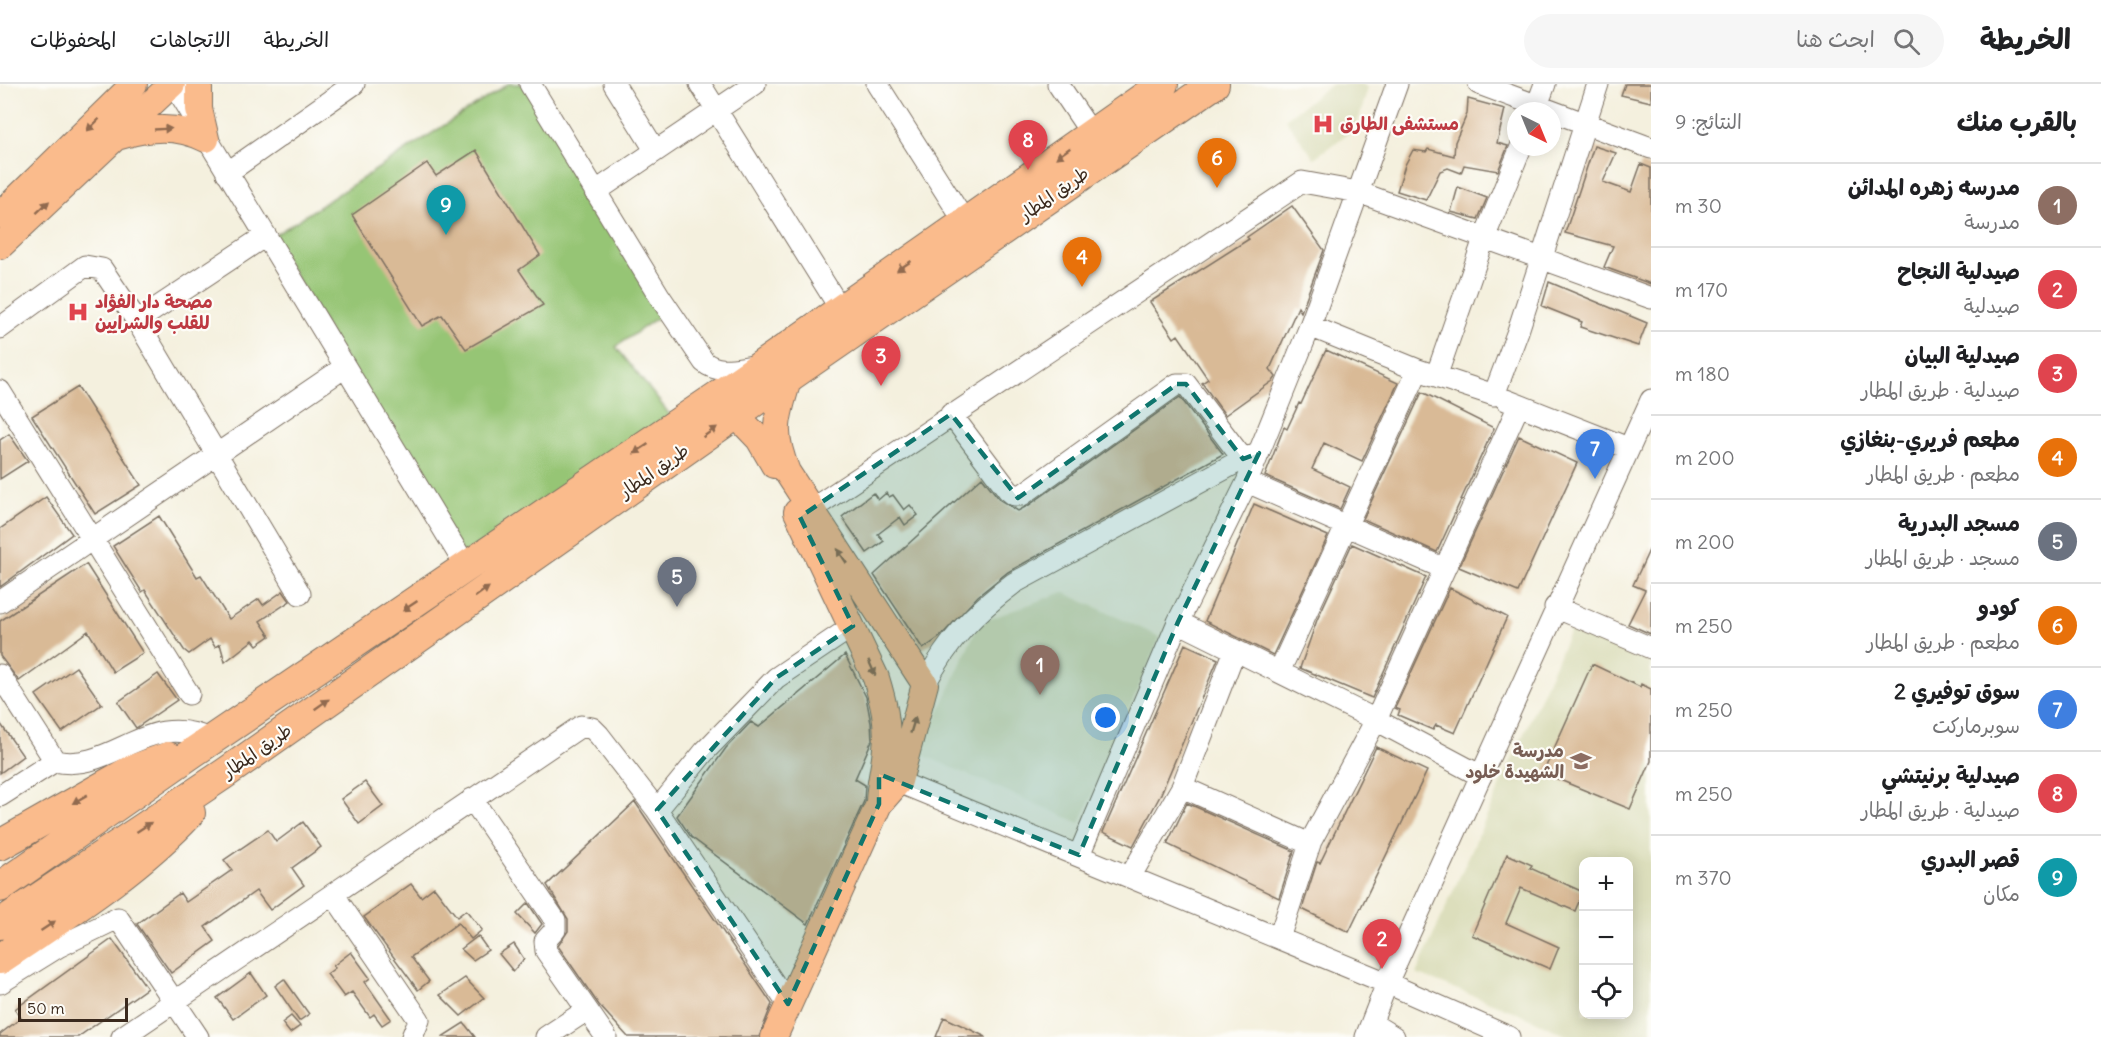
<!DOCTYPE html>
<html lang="ar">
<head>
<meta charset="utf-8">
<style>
	body { margin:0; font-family:Delius,"Playpen Sans Arabic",sans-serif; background:#f6f6f6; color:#202124; direction:rtl }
	.controls { position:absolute; right:18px; bottom:18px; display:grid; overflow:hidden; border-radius:12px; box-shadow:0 3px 15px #0003 }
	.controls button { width:54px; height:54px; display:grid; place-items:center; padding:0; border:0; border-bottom:2px solid #e0e0e0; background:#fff; color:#202124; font:30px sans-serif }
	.compass { position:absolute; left:1507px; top:18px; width:54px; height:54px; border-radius:50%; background:#fff; box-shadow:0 3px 15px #0003; rotate:137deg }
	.scale { position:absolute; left:18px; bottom:15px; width:110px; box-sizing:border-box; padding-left:6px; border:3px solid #3b2a1e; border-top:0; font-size:16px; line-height:21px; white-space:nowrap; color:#3b2a1e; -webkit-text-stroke:4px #fdfcf7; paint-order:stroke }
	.you { position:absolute; left:1106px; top:634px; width:21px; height:21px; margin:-15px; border:4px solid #fff; border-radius:50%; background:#1a73e8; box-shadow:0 0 0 9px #1a73e833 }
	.badge { display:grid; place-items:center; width:39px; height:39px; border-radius:50%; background:#b45309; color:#fff; font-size:20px; font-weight:700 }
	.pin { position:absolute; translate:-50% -50px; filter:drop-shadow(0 2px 3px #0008) }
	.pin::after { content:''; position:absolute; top:32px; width:21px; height:18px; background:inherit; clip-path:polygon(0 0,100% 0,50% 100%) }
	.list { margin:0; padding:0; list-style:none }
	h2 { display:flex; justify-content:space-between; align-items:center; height:78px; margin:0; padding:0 24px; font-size:26px }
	h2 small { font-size:20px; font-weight:400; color:#757577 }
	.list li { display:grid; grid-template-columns:39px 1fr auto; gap:18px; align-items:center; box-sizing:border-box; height:84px; padding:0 24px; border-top:2px solid #e0e0e0 }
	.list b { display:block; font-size:22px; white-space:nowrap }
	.list p { margin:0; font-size:20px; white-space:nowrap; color:#757577 }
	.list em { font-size:20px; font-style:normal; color:#757577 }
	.icon { flex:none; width:33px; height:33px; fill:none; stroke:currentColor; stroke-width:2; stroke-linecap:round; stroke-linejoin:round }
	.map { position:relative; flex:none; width:1651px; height:953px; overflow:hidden; direction:ltr }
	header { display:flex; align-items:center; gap:36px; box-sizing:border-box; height:84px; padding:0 30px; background:#fff; border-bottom:2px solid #e0e0e0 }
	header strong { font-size:28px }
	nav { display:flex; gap:33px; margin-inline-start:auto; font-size:21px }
	.search { width:420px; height:54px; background:#f6f6f6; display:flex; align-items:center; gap:15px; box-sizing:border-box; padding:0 21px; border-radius:33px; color:#757577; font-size:22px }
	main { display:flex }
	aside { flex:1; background:#fff }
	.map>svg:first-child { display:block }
</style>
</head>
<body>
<header>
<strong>الخريطة</strong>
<div class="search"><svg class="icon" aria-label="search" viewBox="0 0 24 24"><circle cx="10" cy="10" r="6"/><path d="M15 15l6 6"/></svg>ابحث هنا</div>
<nav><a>الخريطة</a><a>الاتجاهات</a><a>المحفوظات</a></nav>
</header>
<main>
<aside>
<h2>بالقرب منك<small>النتائج: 9</small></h2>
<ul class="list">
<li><span class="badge" style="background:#8d6e63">1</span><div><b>مدرسه زهره المدائن</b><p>مدرسة</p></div><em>30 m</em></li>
<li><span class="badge" style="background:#e0444e">2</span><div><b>صيدلية النجاح</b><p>صيدلية</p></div><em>170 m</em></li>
<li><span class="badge" style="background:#e0444e">3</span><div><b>صيدلية البيان</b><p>صيدلية · طريق المطار</p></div><em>180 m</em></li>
<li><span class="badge" style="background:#e8710a">4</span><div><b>مطعم فريري-بنغازي</b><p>مطعم · طريق المطار</p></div><em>200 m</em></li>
<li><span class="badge" style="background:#6b7280">5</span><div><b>مسجد البدرية</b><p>مسجد · طريق المطار</p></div><em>200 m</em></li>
<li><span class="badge" style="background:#e8710a">6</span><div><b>كودو</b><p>مطعم · طريق المطار</p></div><em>250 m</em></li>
<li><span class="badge" style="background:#3f7fe0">7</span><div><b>سوق توفيري 2</b><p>سوبرماركت</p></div><em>250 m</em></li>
<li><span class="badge" style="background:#e0444e">8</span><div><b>صيدلية برنيتشي</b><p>صيدلية · طريق المطار</p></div><em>250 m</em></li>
<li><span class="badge" style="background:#0f9aa8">9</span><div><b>قصر البدري</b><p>مكان</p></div><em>370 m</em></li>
</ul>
</aside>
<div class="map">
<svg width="1651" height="953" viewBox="0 0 1651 953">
	<rect width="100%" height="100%" fill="#fdfcf7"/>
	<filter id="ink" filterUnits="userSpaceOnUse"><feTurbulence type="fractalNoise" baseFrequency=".0167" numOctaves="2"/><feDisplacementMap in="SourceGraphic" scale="12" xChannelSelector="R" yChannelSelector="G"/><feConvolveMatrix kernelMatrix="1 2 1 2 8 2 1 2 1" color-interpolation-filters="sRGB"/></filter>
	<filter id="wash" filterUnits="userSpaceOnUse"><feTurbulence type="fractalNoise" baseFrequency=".008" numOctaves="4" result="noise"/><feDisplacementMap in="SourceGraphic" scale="24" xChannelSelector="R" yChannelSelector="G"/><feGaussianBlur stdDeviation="1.35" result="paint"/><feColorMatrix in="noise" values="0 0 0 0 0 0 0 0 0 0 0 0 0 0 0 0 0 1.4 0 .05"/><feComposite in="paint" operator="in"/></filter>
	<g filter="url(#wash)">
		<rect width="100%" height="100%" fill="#f4f0de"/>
		<path fill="#dcdebc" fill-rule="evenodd" d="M 1332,0 L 1364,0 L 1368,4 L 1359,35 L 1353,46 L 1314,74 L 1285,35 Z
			M 1063,508 L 1160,553 L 1080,739 L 920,670 L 979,539 Z
			M 1573,540 L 1651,576 L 1651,953 L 1570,953 L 1513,927 L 1416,890 ZM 1584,778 L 1628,778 L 1628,930 L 1584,930 Z"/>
		<path fill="#96c574" stroke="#687849" stroke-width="1.5" d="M 508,0 L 526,0 L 668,226 L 616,263 L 675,337 L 468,479 L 272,153 Z"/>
		<g id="blocks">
			<path fill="#d9ba96" d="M 1625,0 L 1651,0 L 1651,18 L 1621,11 Z
				M 1468,15 L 1505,25 L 1497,59 L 1508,62 L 1498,87 L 1464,81 L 1461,89 L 1448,84 L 1440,87 L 1426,116 L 1397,107 L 1405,81 L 1413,66 L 1426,68 L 1428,65 L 1454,72 L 1455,58 L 1467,30 Z
				M 1594,62 L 1616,69 L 1603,98 L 1631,108 L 1641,80 L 1651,84 L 1651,200 L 1604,183 L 1613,162 L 1565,149 Z
				M 476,66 L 540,171 L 519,186 L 543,221 L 466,265 L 442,231 L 422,242 L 352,131 L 427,79 L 436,92 Z
				M 1458,103 L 1487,114 L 1478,135 L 1451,128 Z
				M 1292,122 L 1324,166 L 1301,228 L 1298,223 L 1270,285 L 1276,293 L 1274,296 L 1225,331 L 1202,299 L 1208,295 L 1178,251 L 1174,254 L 1150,218 L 1249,155 L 1247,153 Z
				M 1549,198 L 1647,239 L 1638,262 L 1580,243 L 1582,238 L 1542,222 Z
				M 1326,266 L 1398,299 L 1362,377 L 1324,359 L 1312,385 L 1350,403 L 1340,425 L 1265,392 L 1284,343 L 1287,345 L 1299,319 L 1301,320 Z
				M 78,303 L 141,401 L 95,430 L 32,332 Z
				M 1422,308 L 1494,344 L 1437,468 L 1363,435 Z
				M 1180,313 L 1223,370 L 1008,488 L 978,512 L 940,553 L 923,565 L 874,491 L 982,393 L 1000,416 L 1018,427 L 1029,421 Z
				M 9,350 L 28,377 L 0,395 L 0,356 Z
				M 1519,352 L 1577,379 L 1518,508 L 1459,483 Z
				M 873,409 L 878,416 L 886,409 L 889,413 L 893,411 L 904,426 L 910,421 L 918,431 L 905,441 L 900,433 L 878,450 L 884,457 L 867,469 L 842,433 Z
				M 46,413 L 72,450 L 0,503 L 0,445 Z
				M 1254,420 L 1328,452 L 1273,571 L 1205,537 Z
				M 159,432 L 197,493 L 201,491 L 229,535 L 259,515 L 263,521 L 283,507 L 290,517 L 260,537 L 270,552 L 257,561 L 253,556 L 225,578 L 220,560 L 215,563 L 210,555 L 189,570 L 184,566 L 145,506 L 142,508 L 113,462 Z
				M 1352,460 L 1426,493 L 1372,614 L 1300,584 L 1317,536 Z
				M 1651,462 L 1651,550 L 1628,540 L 1645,506 L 1633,501 Z
				M 86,480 L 143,569 L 113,588 L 88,547 L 19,597 L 0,572 L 0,537 Z
				M 1450,504 L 1507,533 L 1455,649 L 1436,641 L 1433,646 L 1398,631 L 1400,626 L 1395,624 Z
				M 1185,560 L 1218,575 L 1160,712 L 1133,762 L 1103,748 Z
				M 845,571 L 866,613 L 871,639 L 872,656 L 855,695 L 865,701 L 864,717 L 808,840 L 691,753 L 677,732 L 726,664 L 751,638 L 759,643 Z
				M 1592,580 L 1640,603 L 1641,600 L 1651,605 L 1651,677 L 1630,725 L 1543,689 Z
				M 76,583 L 102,620 L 62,648 L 36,611 Z
				M 158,590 L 177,616 L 136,644 L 118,618 Z
				M 0,639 L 23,672 L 0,689 Z
				M 1376,663 L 1427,687 L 1349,848 L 1302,825 L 1317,778 L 1320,779 Z
				M 365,698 L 383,722 L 359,740 L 341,715 Z
				M 635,718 L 772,920 L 759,953 L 628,953 L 599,921 L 558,862 L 568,847 L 568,835 L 547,801 Z
				M 1187,719 L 1294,767 L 1279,814 L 1167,760 Z
				M 303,738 L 321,763 L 292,784 L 304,801 L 270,826 L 256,807 L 205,843 L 215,857 L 171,889 L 137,840 L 180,809 L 186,818 L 232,786 L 224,776 L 268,746 L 276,758 Z
				M 1507,770 L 1532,781 L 1530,784 L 1583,808 L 1575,827 L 1521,804 L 1506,839 L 1559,863 L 1550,885 L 1472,851 Z
				M 411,800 L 421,813 L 434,803 L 457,833 L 466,826 L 482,846 L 471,855 L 458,839 L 411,873 L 429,897 L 418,906 L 364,833 Z
				M 528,819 L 542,840 L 535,849 L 517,830 Z
				M 478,852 L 488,866 L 473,876 L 461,865 Z
				M 112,855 L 147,904 L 78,953 L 0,953 L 0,950 L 21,934 L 15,925 Z
				M 514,860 L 524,875 L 513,887 L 499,870 Z
				M 351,868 L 370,894 L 365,898 L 391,935 L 382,941 L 374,930 L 370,933 L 352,908 L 344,913 L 327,890 L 335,884 L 333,882 Z
				M 251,889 L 266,911 L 233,935 L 217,914 Z
				M 465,894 L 484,914 L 461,932 L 440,911 Z
				M 284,895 L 309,930 L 299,937 L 275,902 Z
				M 291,932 L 300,942 L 290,949 L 282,939 Z
				M 944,933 L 986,953 L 936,953 Z
				M 464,939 L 475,953 L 442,953 Z"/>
		</g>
	</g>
	<g filter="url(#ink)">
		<use href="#blocks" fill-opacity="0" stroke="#7c6f61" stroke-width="1.5"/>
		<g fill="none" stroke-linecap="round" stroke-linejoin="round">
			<defs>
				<path id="minor" d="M 174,0 L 467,484
					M 530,0 L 660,213 L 704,278 C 719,291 739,283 757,282
					M 614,0 L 655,66
					M 700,0 L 841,226
					M 877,0 L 966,140
					M 1058,0 L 1091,49
					M 1479,0 L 1651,64
					M 1535,27 L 1545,0
					M 227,89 L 354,0
					M 595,108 L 755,0
					M 137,237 L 265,152
					M 1310,242 L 1418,286 L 1494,311 L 1518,247 L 1598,0
					M 0,244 L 85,182 L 102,185 L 137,237 L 300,510
					M 1437,290 L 1485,152 L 1521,63
					M 0,307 L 189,610
					M 1506,316 L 1628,364
					M 951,330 L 1008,406 L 1014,411 L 1022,411 L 1177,300 L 1186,300 L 1243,375
					M 1247,398 L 1443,484
					M 800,433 L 1302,98 L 1358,108 L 1651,214
					M 0,518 L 345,283
					M 1555,523 L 1651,564
					M 1178,538 L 1376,636 L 1481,692
					M 1279,588 L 1418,286
					M 0,591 L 55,677 C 112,690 148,624 211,656
					M 925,600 C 949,555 974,529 1014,499 L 1243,375 L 1259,369
					M 884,692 L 1387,899 L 1509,953
					M 1182,703 L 1303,757 L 1311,757 L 1376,636 L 1519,321
					M 0,712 L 55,677
					M 472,715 L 555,836 L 555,846 L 545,857 L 546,867 L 606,953
					M 657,726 L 705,667 L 776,594 L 853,542
					M 1079,771 L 1178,538 L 1247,398 L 1310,242 L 1397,0
					M 1130,793 L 1182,703 L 1235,566
					M 333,810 L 419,936 L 412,953
					M 1279,854 L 1311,757
					M 0,899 L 58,863 L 118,834 L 198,953
					M 1373,940 L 1394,953
					M 122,953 L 581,642 L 592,644 L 599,651 L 657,726 L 788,920
					M 546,953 L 587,926
					M 1366,953 L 1387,899 L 1651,316"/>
				<path id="major" d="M 199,0 L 199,25 L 206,55
					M 120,52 C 150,43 177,41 206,55
					M 0,131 L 134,0
					M 0,162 L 172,0
					M 735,330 L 759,355 L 774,381
					M 797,428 L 876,594 C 883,617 889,640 886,664 C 885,683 879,700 879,720
					M 774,953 L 879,720 L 899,697 L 925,600 L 787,388 C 770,346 777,334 789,293"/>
				<path id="highway" d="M 0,761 L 132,686 L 168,673
					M 0,803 L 192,669 L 718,312 L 1163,0
					M 0,840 L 224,690 L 789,293 L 1214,0
					M 0,875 C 65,831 136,787 190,729"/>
			</defs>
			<use href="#minor" stroke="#7c6f61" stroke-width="23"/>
			<use href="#major" stroke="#7c6f61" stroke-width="28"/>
			<use href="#highway" stroke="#7c6f61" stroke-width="32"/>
			<use href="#minor" stroke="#fff" stroke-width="21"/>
			<use href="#major" stroke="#fabb8c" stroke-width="26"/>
			<use href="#highway" stroke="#fabb8c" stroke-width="30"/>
		</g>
		<defs><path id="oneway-solid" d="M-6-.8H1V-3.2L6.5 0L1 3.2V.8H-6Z" transform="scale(1.5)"/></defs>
		<g fill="#916b50">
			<use href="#oneway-solid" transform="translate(93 41) rotate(136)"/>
			<use href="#oneway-solid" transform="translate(163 45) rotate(-3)"/>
			<use href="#oneway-solid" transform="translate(1063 69) rotate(144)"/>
			<use href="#oneway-solid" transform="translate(43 123) rotate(-43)"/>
			<use href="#oneway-solid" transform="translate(904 182) rotate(146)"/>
			<use href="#oneway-solid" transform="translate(710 348) rotate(-35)"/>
			<use href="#oneway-solid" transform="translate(641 365) rotate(146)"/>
			<use href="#oneway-solid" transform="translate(842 472) rotate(-123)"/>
			<use href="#oneway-solid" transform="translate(482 508) rotate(-35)"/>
			<use href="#oneway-solid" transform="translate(410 522) rotate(146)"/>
			<use href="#oneway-solid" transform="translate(872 584) rotate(66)"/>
			<use href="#oneway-solid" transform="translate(322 620) rotate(-35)"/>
			<use href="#oneway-solid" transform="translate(913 641) rotate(-73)"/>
			<use href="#oneway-solid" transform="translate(80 715) rotate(150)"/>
			<use href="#oneway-solid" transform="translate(144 743) rotate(-33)"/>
			<use href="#oneway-solid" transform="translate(48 842) rotate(-34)"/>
		</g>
	</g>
	<path fill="#0f766e" fill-opacity="0.2" stroke="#0f766e" stroke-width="4.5" stroke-dasharray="12 8" stroke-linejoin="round" d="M 1177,300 L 1186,300 L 1243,375 L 1259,369 L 1178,538 L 1079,771 L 879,690 L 879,720 L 788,920 L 657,726 L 776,594 L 853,542 L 800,433 L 951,330 L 1018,414 Z"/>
	<defs>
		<symbol id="hospital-bare" viewBox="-9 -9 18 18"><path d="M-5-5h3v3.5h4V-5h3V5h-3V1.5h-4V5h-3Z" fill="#e0444e" stroke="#fdfcf7" stroke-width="2.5" paint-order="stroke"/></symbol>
		<symbol id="school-bare" viewBox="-9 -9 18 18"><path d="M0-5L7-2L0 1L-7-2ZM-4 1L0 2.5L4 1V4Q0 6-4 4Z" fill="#8d6e63" stroke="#fdfcf7" stroke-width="2.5" paint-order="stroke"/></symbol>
	</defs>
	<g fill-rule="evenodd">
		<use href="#hospital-bare" x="1308" y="25" width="30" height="30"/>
		<use href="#hospital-bare" x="63" y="213" width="30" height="30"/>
		<use href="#school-bare" x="1566" y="662" width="30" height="30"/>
	</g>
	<g text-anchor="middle" stroke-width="4.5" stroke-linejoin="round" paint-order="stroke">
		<g font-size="18" font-weight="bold" fill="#be3a42" stroke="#fdfcf7" text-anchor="start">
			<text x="1340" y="46">مستشفى الطارق</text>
			<text x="95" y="224">مصحة دار الفؤاد<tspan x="95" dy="21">للقلب والشرايين</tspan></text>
		</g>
		<g font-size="18" fill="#3b2a1e" stroke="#fdfcf7">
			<text transform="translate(1054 110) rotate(-35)" y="6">طريق المطار</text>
			<text transform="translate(654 387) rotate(-35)" y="6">طريق المطار</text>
			<text transform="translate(257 667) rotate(-35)" y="6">طريق المطار</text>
		</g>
		<g font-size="18" font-weight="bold" fill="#785e54" stroke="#fdfcf7" text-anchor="end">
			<text x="1564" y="673">مدرسة<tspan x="1564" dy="21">الشهيدة خلود</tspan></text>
		</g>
	</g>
</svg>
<div class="controls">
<button>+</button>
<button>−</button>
<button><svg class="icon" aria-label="locate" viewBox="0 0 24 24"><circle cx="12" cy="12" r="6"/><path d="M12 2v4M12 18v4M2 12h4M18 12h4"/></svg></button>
</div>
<svg class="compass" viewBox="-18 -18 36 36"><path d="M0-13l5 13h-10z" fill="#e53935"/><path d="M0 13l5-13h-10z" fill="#757577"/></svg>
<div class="scale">50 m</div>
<div class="you"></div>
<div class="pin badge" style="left:1040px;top:611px;background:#8d6e63">1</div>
<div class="pin badge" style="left:1382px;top:885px;background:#e0444e">2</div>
<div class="pin badge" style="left:881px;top:302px;background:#e0444e">3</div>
<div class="pin badge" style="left:1082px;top:203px;background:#e8710a">4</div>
<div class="pin badge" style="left:677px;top:523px;background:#6b7280">5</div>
<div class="pin badge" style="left:1217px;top:104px;background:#e8710a">6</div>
<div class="pin badge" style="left:1595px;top:395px;background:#3f7fe0">7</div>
<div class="pin badge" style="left:1028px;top:86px;background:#e0444e">8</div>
<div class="pin badge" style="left:446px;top:151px;background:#0f9aa8">9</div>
</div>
</main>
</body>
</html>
